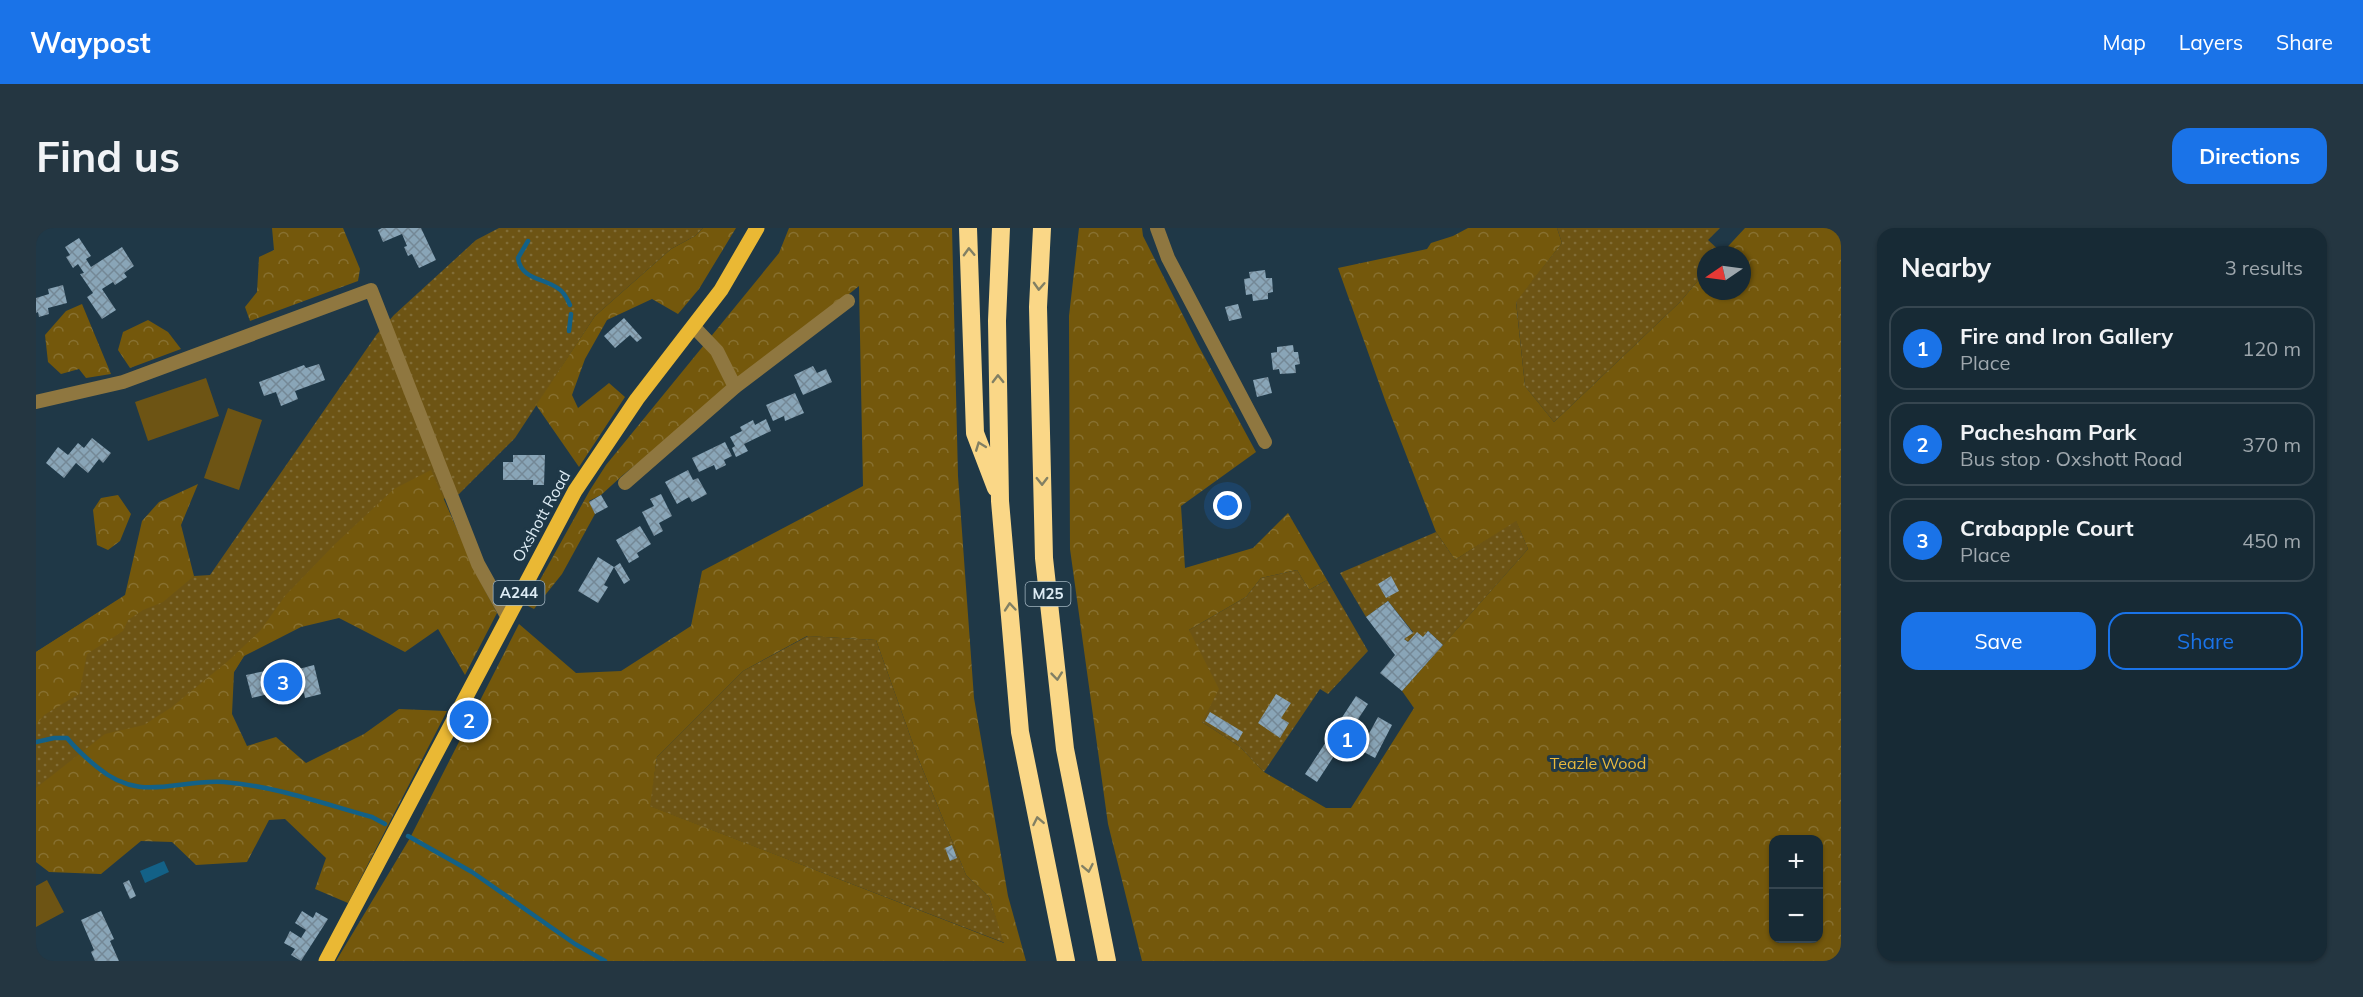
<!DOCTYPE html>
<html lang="en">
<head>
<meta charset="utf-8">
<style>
	body { margin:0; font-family:Mulish,sans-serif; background:#243641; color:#f1f3f6 }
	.controls { position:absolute; right:18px; bottom:18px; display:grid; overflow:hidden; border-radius:12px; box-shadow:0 2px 4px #0004 }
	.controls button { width:54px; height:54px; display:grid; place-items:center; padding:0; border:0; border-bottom:2px solid #364650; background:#172a35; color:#f1f3f6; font:30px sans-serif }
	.compass { position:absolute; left:1661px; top:18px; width:54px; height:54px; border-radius:50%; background:#172a35; box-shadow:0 2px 4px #0004; rotate:257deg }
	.you { position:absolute; left:1192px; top:278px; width:21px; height:21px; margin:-15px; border:4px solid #fff; border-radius:50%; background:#1a73e8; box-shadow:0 0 0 9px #1a73e833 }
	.badge { display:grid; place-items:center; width:39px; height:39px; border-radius:50%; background:#1a73e8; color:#fff; font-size:20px; font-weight:700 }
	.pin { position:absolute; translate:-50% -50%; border:3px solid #fff; box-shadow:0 2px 6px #0006 }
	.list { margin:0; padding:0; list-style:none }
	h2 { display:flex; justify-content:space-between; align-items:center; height:78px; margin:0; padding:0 24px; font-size:26px }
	h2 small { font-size:20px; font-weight:400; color:#9ea7ad }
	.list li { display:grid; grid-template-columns:39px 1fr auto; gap:18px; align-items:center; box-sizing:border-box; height:84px; margin:0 12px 12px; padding:0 12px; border:2px solid #364650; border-radius:18px }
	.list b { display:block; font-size:22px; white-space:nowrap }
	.list p { margin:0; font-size:20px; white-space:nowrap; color:#9ea7ad }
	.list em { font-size:20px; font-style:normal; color:#9ea7ad }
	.actions { display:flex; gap:12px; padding:18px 24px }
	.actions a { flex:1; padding:14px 0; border:2px solid #1a73e8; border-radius:18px; text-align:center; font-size:21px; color:#1a73e8 }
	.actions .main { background:#1a73e8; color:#fff }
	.map { position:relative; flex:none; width:1805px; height:733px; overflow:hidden; border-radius:18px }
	header { display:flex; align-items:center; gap:36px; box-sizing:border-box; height:84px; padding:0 30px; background:#1a73e8; color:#fff }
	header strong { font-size:28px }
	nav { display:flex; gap:33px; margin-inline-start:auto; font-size:21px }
	.intro { display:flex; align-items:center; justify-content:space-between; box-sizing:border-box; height:144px; padding:0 36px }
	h1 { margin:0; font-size:42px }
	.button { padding:15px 27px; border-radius:18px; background:#1a73e8; color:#fff; font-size:21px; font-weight:700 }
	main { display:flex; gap:36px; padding:0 36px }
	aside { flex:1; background:#172a35; border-radius:18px; box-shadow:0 2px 4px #0004 }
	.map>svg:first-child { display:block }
</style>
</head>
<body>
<header>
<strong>Waypost</strong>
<nav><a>Map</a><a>Layers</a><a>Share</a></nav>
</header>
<div class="intro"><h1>Find us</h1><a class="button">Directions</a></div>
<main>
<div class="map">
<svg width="1805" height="733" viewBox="0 0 1805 733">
	<defs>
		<pattern id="grass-dots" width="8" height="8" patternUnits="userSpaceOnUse" patternTransform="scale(1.5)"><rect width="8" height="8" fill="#6d5414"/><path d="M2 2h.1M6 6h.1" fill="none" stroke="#816d37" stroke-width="1.8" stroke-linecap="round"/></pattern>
		<pattern id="forest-crowns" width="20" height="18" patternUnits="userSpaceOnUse" patternTransform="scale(1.5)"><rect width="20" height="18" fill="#74580c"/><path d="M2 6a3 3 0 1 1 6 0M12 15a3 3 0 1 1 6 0" fill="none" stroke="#877030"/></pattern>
		<pattern id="building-cross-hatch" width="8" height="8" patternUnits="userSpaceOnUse" patternTransform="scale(1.5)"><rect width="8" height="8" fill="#89a5b7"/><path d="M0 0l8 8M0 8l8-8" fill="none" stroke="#748896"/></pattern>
	</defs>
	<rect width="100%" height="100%" fill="#1f3847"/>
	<path fill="url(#grass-dots)" d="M 463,0 L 667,0 L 659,8 L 635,21 L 559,88 L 479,210 L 423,266 L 407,271 L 208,428 L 177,477 L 0,585 L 0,424 L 90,367 L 158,348 L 174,347 L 341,106 L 358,87 L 440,12 Z
		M 1521,0 L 1684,0 L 1672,12 L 1686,25 L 1670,27 L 1670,43 L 1644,74 L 1518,194 L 1489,158 L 1480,73 L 1526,15 Z
		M 1480,292 L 1492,321 L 1407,417 L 1392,403 L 1387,409 L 1381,405 L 1372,414 L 1368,411 L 1377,404 L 1352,373 L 1330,389 L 1304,345 L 1400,304 L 1419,332 Z
		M 1261,342 L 1273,362 L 1291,352 L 1332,423 L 1292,466 L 1284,461 L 1228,544 L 1203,518 L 1166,494 L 1153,402 L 1210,369 L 1225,350 Z
		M 772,408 L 840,412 L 882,530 L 930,647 L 953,669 L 969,715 L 613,578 L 621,529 L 707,443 Z"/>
	<path fill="url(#forest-crowns)" fill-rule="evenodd" d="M 236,0 L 307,0 L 324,41 L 322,53 L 214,93 L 209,79 L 221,64 L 223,29 L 238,22 Z
		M 667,0 L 700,0 L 663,61 L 642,86 L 616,71 L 571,92 L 549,131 L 536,167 L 542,180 L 573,155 L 589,169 L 543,239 L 500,177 L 559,88 L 635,21 L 659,8 Z
		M 753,0 L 916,0 L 922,248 L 938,470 L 972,668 L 990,733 L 300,733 L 374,610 L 483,396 L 540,445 L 585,443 L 655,398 L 666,343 L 827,258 L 823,58 L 587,247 L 565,267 L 553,273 L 559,286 L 526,346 L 498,381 L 490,377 L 554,262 L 570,237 L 743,25 ZM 771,408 L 840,412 L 882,530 L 930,647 L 953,669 L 968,715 L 614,578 L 621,529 L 707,443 Z
		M 1043,0 L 1106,0 L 1107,8 L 1162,117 L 1220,224 L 1145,278 L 1149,340 L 1217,320 L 1252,285 L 1291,352 L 1273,362 L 1261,342 L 1225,350 L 1210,369 L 1153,402 L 1183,461 L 1166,494 L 1203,518 L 1228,544 L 1290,580 L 1315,580 L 1378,480 L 1366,463 L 1492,321 L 1480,293 L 1419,332 L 1400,304 L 1349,172 L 1302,40 L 1391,21 L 1395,15 L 1417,8 L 1432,0 L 1521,0 L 1526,15 L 1480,74 L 1489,158 L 1518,194 L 1644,74 L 1670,43 L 1670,63 L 1706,63 L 1706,27 L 1684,27 L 1709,0 L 1805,0 L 1805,733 L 1106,733 L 1072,596 L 1034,321 L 1033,88 ZM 1738,612 L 1782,612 L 1782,710 L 1738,710 Z
		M 46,76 L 75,146 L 50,150 L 43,141 L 25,146 L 12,134 L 9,107 L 30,83 Z
		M 112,92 L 132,104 L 145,121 L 94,140 L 82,122 L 87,104 Z
		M 395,242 L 443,351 L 461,385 L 429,447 L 402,401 L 369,424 L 303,390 L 265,399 L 208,428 L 198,444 L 196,486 L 211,518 L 240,509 L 270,535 L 328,506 L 363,481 L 411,483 L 312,675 L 279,661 L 290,630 L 249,591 L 233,592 L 211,634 L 160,637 L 136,614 L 105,613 L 65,646 L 13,644 L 0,634 L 0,560 L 69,506 L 108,497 L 136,479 L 192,433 L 224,403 L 249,368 L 298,317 L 358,261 Z
		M 162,256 L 145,297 L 158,348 L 127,374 L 107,382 L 92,392 L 87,403 L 51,426 L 43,466 L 8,487 L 0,497 L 0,424 L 89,367 L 106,293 L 123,274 Z
		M 82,267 L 95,286 L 84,313 L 72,322 L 61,317 L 57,282 L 65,270 Z"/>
	<path fill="#6d5414" d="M 170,150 L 183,188 L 112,213 L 99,174 Z
		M 192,180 L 226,192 L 203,262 L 168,250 Z
		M 11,652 L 28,684 L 0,699 L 0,658 Z"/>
	<path fill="#136187" d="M 128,633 L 133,644 L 109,655 L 104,643 Z"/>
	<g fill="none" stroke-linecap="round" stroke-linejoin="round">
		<path stroke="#136187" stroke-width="4.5" d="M 492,13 L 482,30 C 485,52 509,50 523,61 C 529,65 531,71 534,77
			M 533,103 L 535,86
			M 0,514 L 18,510 L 31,510 C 40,521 50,530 61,539 C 105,576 139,551 188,554 C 239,558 288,576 336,589 L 349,596
			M 372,608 L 436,644 L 539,716 L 569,733"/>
	</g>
	<path fill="url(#building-cross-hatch)" d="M 346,0 L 385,0 L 400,32 L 383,40 L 376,26 L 372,28 L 368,19 L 371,18 L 366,6 L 347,14 L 342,2 Z
		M 43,10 L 55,28 L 50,31 L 55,39 L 86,19 L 98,38 L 88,45 L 91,49 L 79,57 L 77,54 L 66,61 L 80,82 L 66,91 L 51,69 L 57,65 L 44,46 L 48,45 L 42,36 L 37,40 L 30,29 L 34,27 L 29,19 Z
		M 1229,42 L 1230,50 L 1236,50 L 1237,64 L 1232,65 L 1232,71 L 1217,73 L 1216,66 L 1210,67 L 1208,51 L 1214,50 L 1213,44 Z
		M 27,57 L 31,75 L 12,80 L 13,86 L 3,89 L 2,84 L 0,85 L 0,70 L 13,66 L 12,61 Z
		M 1202,76 L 1206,90 L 1193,93 L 1189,79 Z
		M 588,90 L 606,110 L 601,114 L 594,107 L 579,120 L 568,108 Z
		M 1257,117 L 1258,124 L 1262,124 L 1264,136 L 1259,137 L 1260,145 L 1244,146 L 1243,141 L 1237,142 L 1235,125 L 1241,124 L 1241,119 Z
		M 283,136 L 289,152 L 259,163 L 262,171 L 245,178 L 240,164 L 228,168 L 223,154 L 268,137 L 270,140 Z
		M 777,138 L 781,145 L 790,141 L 796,154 L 767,167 L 758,147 Z
		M 1232,149 L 1236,165 L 1221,169 L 1217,152 Z
		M 759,165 L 768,185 L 749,193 L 748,188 L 737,193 L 730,177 Z
		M 730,191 L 735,203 L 708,216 L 712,223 L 700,229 L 696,220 L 699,218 L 694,209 L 706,203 L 704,199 L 717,192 L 719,197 Z
		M 56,210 L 75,225 L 67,235 L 63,231 L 52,245 L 40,235 L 28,250 L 10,235 L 22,219 L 32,227 L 42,215 L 48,220 Z
		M 689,214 L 696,228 L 688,232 L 690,237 L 680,242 L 678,237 L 663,244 L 656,230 Z
		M 477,227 L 509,227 L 508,257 L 497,257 L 497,252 L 467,252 L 467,234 L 477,234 Z
		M 652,242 L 657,252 L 662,250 L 671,266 L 656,274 L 653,269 L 641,276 L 629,254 Z
		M 625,266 L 636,288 L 623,295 L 627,303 L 618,308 L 606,284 L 618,278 L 614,271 Z
		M 565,267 L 572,279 L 559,286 L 553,274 Z
		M 604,298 L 615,316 L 601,325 L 603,329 L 593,335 L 580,312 Z
		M 562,329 L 578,339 L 568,357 L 572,359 L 562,375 L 542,363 Z
		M 584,335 L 594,352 L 588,356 L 578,339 Z
		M 1355,348 L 1363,363 L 1350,370 L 1342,356 Z
		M 1352,373 L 1377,405 L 1368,411 L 1372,414 L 1381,404 L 1387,409 L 1392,403 L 1407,417 L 1366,463 L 1344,445 L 1359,427 L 1330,389 Z
		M 278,437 L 285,466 L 269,470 L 268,465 L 255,468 L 253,461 L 216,470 L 210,447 L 234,442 L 236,448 Z
		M 1240,466 L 1255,475 L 1245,490 L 1253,495 L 1244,510 L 1222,495 Z
		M 1320,468 L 1332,476 L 1281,554 L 1269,546 Z
		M 1174,484 L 1207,504 L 1202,513 L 1169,493 Z
		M 1342,489 L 1356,497 L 1339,530 L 1324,522 Z
		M 916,617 L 921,630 L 914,633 L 909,620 Z
		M 93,652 L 100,668 L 94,671 L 87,655 Z
		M 65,683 L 78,711 L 74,713 L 83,733 L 59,733 L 55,724 L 58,722 L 45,692 Z
		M 266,683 L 277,690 L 280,684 L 292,691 L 265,733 L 255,727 L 259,721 L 248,715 L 254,703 L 265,710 L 270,702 L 259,695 Z"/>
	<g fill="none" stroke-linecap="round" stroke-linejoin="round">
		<path stroke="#8f7740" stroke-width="14" d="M 1121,0 L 1132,30 L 1229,214
			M 658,99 L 681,123 L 699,159
			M 0,174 L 87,154 L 335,62 L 442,336 L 471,388
			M 589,255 L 699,159 L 812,73"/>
		<path stroke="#eab834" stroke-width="15" d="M 290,733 L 539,263 L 601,171 L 685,62 L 721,0"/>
		<path stroke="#fad787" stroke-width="18" d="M 932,0 L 939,205 L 960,260
			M 965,0 L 961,93 L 964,273 L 984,504 L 1030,733
			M 1006,0 L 1002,79 L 1008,330 L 1029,521 L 1071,733"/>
	</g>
	<defs><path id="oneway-chevron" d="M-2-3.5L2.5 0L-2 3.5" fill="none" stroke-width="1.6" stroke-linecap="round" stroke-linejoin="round" transform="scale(1.5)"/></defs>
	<g stroke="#828064">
		<use href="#oneway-chevron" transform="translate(933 24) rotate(-92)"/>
		<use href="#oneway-chevron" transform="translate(1003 58) rotate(93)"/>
		<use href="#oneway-chevron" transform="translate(962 151) rotate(-91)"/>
		<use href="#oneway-chevron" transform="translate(944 218) rotate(-111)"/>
		<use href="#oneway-chevron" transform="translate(1006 253) rotate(89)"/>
		<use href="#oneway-chevron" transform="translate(974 379) rotate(-95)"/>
		<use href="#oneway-chevron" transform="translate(1021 448) rotate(84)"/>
		<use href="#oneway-chevron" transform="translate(1002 593) rotate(-101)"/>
		<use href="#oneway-chevron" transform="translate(1052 640) rotate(79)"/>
	</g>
	<g text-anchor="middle" stroke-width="6" stroke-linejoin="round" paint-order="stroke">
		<g fill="#1f3847" stroke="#a3b5c0" stroke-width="1.5">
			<rect x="457.5" y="353" width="51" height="24" rx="4.5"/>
			<rect x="989.5" y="354" width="45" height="24" rx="4.5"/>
		</g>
		<g font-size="15" font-weight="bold" fill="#dcebf4">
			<text x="483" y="370">A244</text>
			<text x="1012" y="371">M25</text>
		</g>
		<g font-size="16" fill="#dcebf4" stroke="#1f3847">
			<text transform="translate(505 288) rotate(-61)" y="6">Oxshott Road</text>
		</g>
		<g font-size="16" fill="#eab93c" stroke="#1f3847">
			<text x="1562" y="541">Teazle Wood</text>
		</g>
	</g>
</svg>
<div class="controls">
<button>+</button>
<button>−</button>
</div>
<svg class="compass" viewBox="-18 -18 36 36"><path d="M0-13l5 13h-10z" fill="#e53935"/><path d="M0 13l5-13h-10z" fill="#9ea7ad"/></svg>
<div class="you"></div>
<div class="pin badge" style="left:1311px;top:511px">1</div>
<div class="pin badge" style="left:433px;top:492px">2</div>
<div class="pin badge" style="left:247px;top:454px">3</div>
</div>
<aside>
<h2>Nearby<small>3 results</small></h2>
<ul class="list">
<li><span class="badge">1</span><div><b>Fire and Iron Gallery</b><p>Place</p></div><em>120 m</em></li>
<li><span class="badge">2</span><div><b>Pachesham Park</b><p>Bus stop · Oxshott Road</p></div><em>370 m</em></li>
<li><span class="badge">3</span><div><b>Crabapple Court</b><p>Place</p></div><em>450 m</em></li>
</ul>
<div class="actions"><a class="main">Save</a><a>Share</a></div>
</aside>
</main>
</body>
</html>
